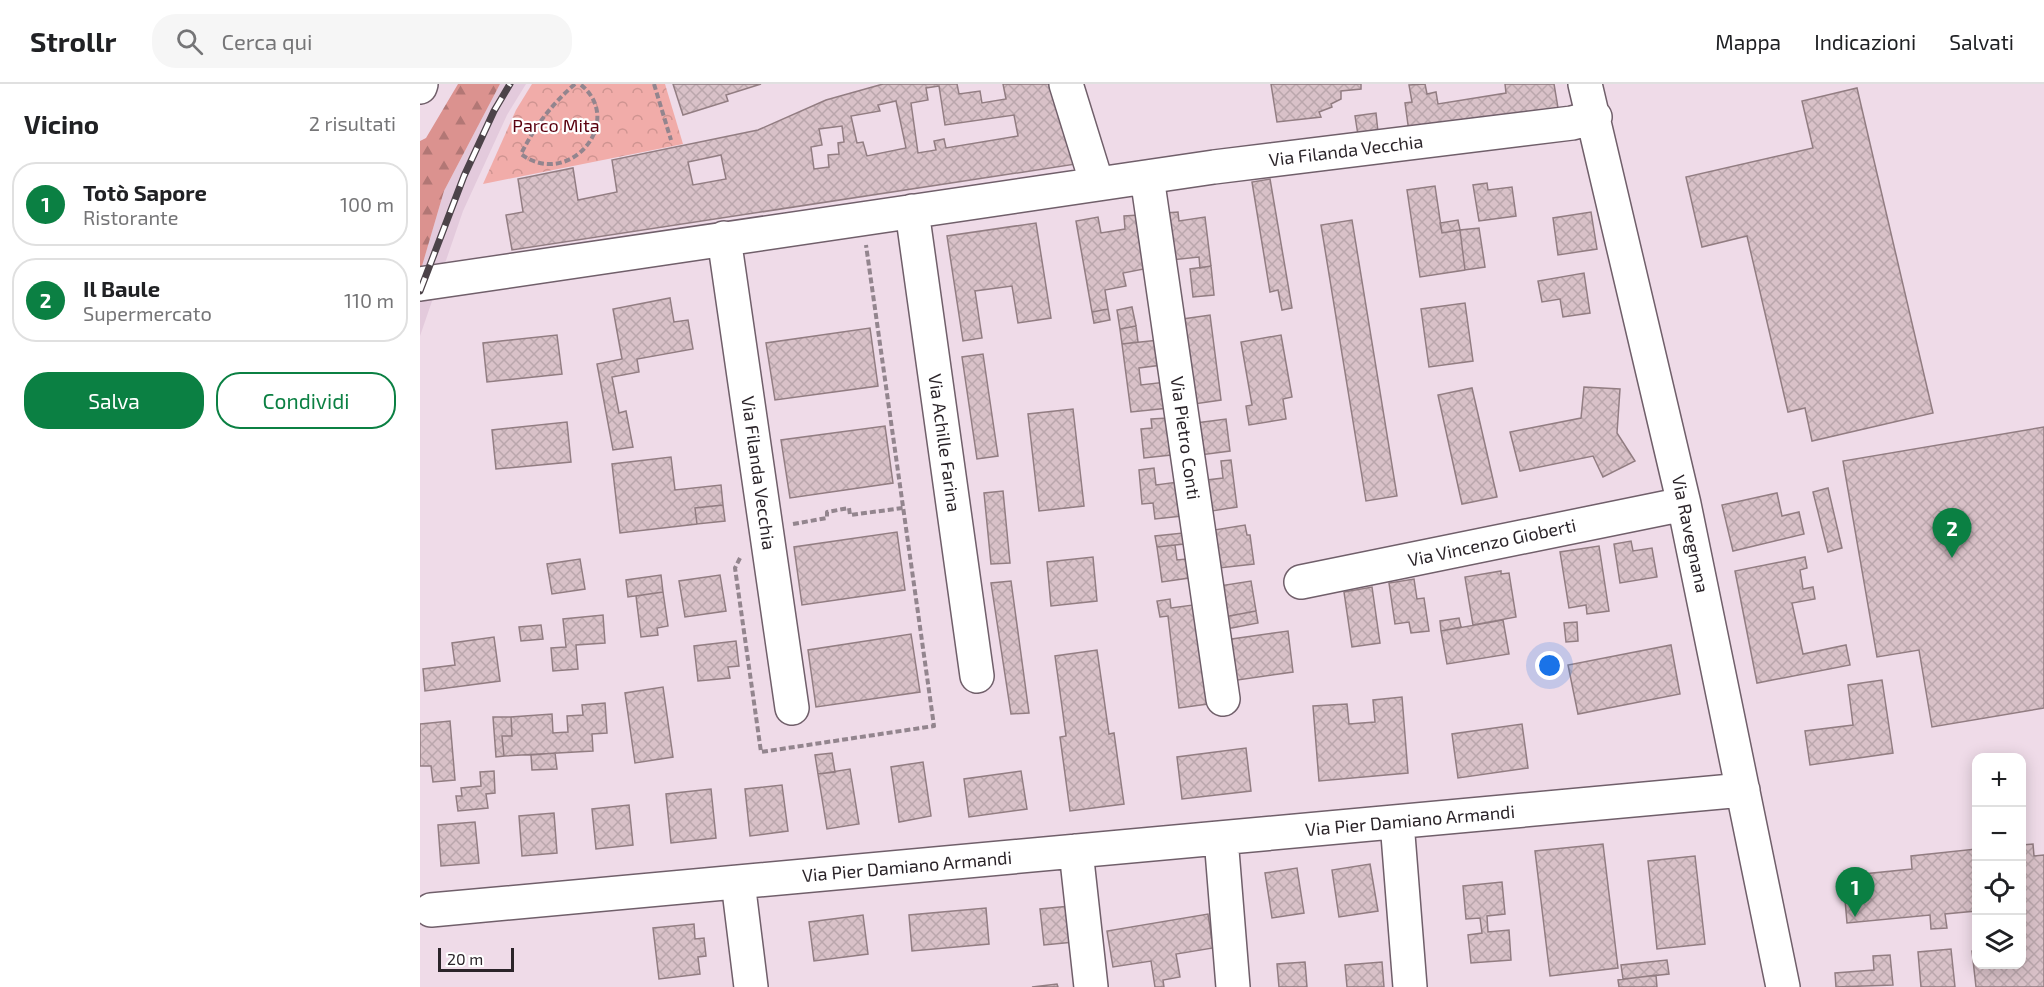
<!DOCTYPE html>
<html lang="it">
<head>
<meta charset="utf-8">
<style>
	body { margin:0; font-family:"Exo 2",sans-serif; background:#f6f6f6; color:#202124 }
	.controls { position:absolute; right:18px; bottom:18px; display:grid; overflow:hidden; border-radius:12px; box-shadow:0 3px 15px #0003 }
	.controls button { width:54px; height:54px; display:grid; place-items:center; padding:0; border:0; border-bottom:2px solid #e0e0e0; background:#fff; color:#202124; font:30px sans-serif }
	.scale { position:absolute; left:18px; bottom:15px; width:76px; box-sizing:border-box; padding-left:6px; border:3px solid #2b2429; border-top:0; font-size:16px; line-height:21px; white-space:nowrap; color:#2b2429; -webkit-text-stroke:4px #fff; paint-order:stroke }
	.you { position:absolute; left:1130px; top:582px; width:21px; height:21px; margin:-15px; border:4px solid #fff; border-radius:50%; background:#1a73e8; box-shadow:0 0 0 9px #1a73e833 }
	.badge { display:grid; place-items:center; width:39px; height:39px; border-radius:50%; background:#0b8043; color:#fff; font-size:20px; font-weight:700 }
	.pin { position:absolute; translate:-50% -50px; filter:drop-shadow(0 2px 3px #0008) }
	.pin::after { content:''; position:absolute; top:32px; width:21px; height:18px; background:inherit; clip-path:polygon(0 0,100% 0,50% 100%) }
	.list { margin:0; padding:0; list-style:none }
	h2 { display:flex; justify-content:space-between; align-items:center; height:78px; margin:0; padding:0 24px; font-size:26px }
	h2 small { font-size:20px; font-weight:400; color:#757577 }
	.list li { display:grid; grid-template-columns:39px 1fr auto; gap:18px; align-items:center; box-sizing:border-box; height:84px; margin:0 12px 12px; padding:0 12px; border:2px solid #e0e0e0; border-radius:24px }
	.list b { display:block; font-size:22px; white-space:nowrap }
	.list p { margin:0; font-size:20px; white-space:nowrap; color:#757577 }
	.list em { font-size:20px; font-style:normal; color:#757577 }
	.actions { display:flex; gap:12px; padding:18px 24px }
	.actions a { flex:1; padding:14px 0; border:2px solid #0b8043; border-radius:24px; text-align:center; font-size:21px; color:#0b8043 }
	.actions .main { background:#0b8043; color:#fff }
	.icon { flex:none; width:33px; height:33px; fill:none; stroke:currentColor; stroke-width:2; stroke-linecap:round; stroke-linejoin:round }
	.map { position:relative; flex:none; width:1624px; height:903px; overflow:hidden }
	header { display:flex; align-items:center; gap:36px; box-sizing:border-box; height:84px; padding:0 30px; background:#fff; border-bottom:2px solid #e0e0e0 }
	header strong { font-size:28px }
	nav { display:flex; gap:33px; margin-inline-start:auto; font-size:21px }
	.search { width:420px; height:54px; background:#f6f6f6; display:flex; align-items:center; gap:15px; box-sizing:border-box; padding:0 21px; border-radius:24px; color:#757577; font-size:22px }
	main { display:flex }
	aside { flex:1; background:#fff }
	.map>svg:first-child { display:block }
</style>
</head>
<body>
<header>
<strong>Strollr</strong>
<div class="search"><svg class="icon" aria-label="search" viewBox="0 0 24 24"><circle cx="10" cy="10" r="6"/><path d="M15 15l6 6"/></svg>Cerca qui</div>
<nav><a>Mappa</a><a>Indicazioni</a><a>Salvati</a></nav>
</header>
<main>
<aside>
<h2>Vicino<small>2 risultati</small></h2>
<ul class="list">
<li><span class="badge">1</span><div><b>Totò Sapore</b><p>Ristorante</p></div><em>100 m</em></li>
<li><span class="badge">2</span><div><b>Il Baule</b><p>Supermercato</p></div><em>110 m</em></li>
</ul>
<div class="actions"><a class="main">Salva</a><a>Condividi</a></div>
</aside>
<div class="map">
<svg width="1624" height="903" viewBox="0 0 1624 903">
	<defs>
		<pattern id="forest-firs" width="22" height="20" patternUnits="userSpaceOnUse" patternTransform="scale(1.5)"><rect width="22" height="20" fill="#db928f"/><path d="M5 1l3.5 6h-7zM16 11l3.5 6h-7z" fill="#b27775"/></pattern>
		<pattern id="park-crowns" width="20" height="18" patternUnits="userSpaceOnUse" patternTransform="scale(1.5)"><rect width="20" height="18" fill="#f1aca9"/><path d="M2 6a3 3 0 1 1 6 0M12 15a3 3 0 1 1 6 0" fill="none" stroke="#cf9491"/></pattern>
		<pattern id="building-cross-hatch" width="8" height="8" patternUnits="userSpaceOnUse" patternTransform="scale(1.5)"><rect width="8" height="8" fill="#d9c1c8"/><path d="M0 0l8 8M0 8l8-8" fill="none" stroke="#baa6ac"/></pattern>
	</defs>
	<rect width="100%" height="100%" fill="#efdbe8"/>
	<path fill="#e3cadc" d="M 80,0 L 106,0 L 87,31 L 43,127 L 0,252 L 0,188 L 24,107 Z"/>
	<path fill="url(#forest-firs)" d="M 38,0 L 80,0 L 24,107 L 2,182 L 0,182 L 0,57 L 6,54 Z"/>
	<path fill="url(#park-crowns)" d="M 112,0 L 245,0 L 263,60 L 63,100 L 96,26 Z"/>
	<path fill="url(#building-cross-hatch)" stroke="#927d82" stroke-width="1.5" fill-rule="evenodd" d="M 253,0 L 341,0 L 306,11 L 308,17 L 263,31 Z
		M 463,0 L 537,0 L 539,10 L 560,7 L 562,19 L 586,15 L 583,0 L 632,0 L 656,80 L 92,166 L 86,131 L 103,128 L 98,95 L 153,84 L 158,116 L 197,108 L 192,76 L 338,46 L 406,16 ZM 519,2 L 525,41 L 594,31 L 598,52 L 526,64 L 524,55 L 514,57 L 516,66 L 498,69 L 491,19 L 508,16 L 506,4 ZM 476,17 L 486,64 L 447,72 L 443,58 L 437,59 L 431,32 L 460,27 L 458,21 ZM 422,42 L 424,58 L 418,59 L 419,70 L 408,71 L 409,83 L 394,85 L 391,63 L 402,61 L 399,45 ZM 301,71 L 306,95 L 273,101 L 268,78 Z
		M 851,0 L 941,0 L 941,5 L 921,7 L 921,15 L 911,20 L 912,23 L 899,28 L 901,33 L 857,38 Z
		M 1005,0 L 1007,10 L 1016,8 L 1018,20 L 1086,9 L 1085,0 L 1134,0 L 1138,24 L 989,48 L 985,19 L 992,18 L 989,1 Z
		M 1437,4 L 1513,329 L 1392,357 L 1385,324 L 1368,328 L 1327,152 L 1282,163 L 1266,93 L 1393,64 L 1382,17 Z
		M 956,29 L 958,48 L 938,51 L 935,32 Z
		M 850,95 L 872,224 L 862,226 L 858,206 L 850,208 L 832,98 Z
		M 1067,99 L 1068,106 L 1092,103 L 1096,132 L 1059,137 L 1053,101 Z
		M 1015,102 L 1022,149 L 1040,146 L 1045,186 L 1000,193 L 987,106 Z
		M 758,128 L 759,137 L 785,133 L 791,182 L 780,184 L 779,173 L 751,176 L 745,129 Z
		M 1171,128 L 1177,165 L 1138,171 L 1133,134 Z
		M 719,131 L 729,184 L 703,189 L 706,202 L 685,206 L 688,225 L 672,228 L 656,137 L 678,133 L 681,149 L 705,145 L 704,132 Z
		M 932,136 L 977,412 L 946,417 L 901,141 Z
		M 1038,136 L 1040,146 L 1022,149 L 1020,139 Z
		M 616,139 L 631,234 L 598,239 L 592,202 L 555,207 L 562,254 L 543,257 L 527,152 Z
		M 1059,144 L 1065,183 L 1045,186 L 1040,146 Z
		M 791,182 L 794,211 L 773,213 L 770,185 Z
		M 1164,189 L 1170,229 L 1143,233 L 1140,215 L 1122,218 L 1118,197 Z
		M 250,214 L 254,238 L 268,236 L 273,265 L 217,275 L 219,288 L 192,293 L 199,329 L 206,327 L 213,363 L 193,366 L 177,280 L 202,275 L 193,225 Z
		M 1045,219 L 1053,277 L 1009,283 L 1001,225 Z
		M 712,223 L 716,242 L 700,245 L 697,226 Z
		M 688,225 L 690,236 L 674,239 L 672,228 Z
		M 790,231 L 801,316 L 774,320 L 763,235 Z
		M 716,242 L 718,258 L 702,260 L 700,245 Z
		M 450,244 L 458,302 L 355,316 L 346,259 Z
		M 137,251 L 142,290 L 67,298 L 63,259 Z
		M 861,251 L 872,313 L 863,315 L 866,335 L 829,341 L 826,322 L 832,321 L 821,258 Z
		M 739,256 L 742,281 L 719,284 L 721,301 L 746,298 L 749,324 L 711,328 L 702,260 Z
		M 563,270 L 578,372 L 557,375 L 542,273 Z
		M 1164,303 L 1200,305 L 1197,349 L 1215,377 L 1183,393 L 1173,372 L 1100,387 L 1090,348 L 1161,334 Z
		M 1052,304 L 1077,413 L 1042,420 L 1018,311 Z
		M 653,325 L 664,422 L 619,427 L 608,330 Z
		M 748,334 L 751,371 L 724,374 L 721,345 L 732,344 L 731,335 Z
		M 806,335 L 810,367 L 780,371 L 776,339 Z
		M 147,338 L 151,378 L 76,385 L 72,346 Z
		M 465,342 L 473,399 L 370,414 L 361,356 Z
		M 1624,343 L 1624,624 L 1512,643 L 1499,566 L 1457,573 L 1423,377 Z
		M 251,373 L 255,406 L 301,401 L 303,421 L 275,424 L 277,440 L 200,449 L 192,380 Z
		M 811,376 L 817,423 L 792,427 L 787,396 L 803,394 L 801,377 Z
		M 734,384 L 736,401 L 758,398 L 762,432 L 735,435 L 733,419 L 722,420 L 719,386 Z
		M 1408,404 L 1422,464 L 1408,468 L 1393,408 Z
		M 583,407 L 590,479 L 571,480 L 564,409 Z
		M 1357,409 L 1362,432 L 1379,428 L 1384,450 L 1313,467 L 1302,421 Z
		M 303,421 L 305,437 L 277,440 L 275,424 Z
		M 825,441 L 827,451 L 830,451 L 834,480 L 799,484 L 794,446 Z
		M 477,448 L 485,506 L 382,521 L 374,463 Z
		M 763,449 L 764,460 L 737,463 L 735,452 Z
		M 1211,457 L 1213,467 L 1232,464 L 1237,493 L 1200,499 L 1194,460 Z
		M 755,461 L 757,476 L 766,475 L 769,494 L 742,498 L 737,463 Z
		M 1179,462 L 1189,527 L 1167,530 L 1166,521 L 1149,524 L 1140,468 Z
		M 673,473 L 677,517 L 631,522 L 627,478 Z
		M 1385,473 L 1387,484 L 1380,486 L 1383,505 L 1393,503 L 1395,515 L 1372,519 L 1383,570 L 1426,561 L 1430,581 L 1337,599 L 1315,487 Z
		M 160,475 L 165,505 L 132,510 L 127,480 Z
		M 1081,487 L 1081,490 L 1089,489 L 1096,533 L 1053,541 L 1045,493 Z
		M 241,491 L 243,508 L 208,513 L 206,496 Z
		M 300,491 L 306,527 L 265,533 L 259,497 Z
		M 994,495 L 997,515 L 1004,514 L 1009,547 L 991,549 L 989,538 L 975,540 L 969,499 Z
		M 591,497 L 609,629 L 591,630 L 571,499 Z
		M 831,497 L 836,527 L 804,533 L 799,502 Z
		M 952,503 L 960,559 L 932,563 L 924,508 Z
		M 243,508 L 248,542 L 237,544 L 238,551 L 221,553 L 216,512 Z
		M 750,515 L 751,524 L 773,521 L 795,619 L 759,624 L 748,532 L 740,533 L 737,517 Z
		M 836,527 L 838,539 L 806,545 L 804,533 Z
		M 183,531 L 185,559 L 156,561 L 158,585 L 133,587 L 131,564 L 146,563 L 143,535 Z
		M 1039,534 L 1041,543 L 1021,547 L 1020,537 Z
		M 1083,536 L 1089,570 L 1027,580 L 1021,547 Z
		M 1157,538 L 1158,557 L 1146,558 L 1144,539 Z
		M 121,541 L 123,555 L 101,557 L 99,543 Z
		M 868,547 L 873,588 L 811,597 L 805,556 Z
		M 491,550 L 500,608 L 396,623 L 388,566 Z
		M 74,553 L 80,597 L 5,607 L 3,585 L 35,581 L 32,559 Z
		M 316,557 L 319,582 L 308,583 L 310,594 L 278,597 L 274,562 Z
		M 1251,561 L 1260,610 L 1158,630 L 1148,581 Z
		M 677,566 L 689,650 L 694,649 L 704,720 L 650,727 L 640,653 L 646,652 L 635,572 Z
		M 1462,596 L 1473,669 L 1390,681 L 1385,647 L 1433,641 L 1428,601 Z
		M 243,603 L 253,673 L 215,679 L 205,609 Z
		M 982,613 L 988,689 L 899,697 L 893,622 L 927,620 L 929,640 L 955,638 L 953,616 Z
		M 185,619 L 187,649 L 172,650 L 173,667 L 84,672 L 82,652 L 92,652 L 91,633 L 132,630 L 133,649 L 148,648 L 147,632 L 163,631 L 162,621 Z
		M 73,633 L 91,633 L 92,652 L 82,652 L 84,672 L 76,673 Z
		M 30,637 L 35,696 L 13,698 L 11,682 L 0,682 L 0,640 Z
		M 1102,640 L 1108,684 L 1038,694 L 1032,650 Z
		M 826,664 L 831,707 L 762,715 L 757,673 Z
		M 135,669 L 137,685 L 112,686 L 111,671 Z
		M 412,669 L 415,688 L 398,690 L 395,671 Z
		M 503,678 L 511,732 L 479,738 L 471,683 Z
		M 430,685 L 439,740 L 407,745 L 398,690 Z
		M 74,687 L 75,709 L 66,710 L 68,724 L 38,727 L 36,712 L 42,712 L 41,704 L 61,702 L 60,688 Z
		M 601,687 L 607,725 L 549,733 L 544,695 Z
		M 362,701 L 368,747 L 330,752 L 325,705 Z
		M 291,705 L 296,754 L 251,759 L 246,710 Z
		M 209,721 L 213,761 L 176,765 L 172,725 Z
		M 134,729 L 137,769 L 102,772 L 99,732 Z
		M 55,738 L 59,779 L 21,782 L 18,741 Z
		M 1183,760 L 1198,884 L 1130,892 L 1115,767 Z
		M 1613,760 L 1614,772 L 1624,771 L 1624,903 L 1556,903 L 1552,867 L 1556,866 L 1556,880 L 1602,880 L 1602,761 Z
		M 1556,765 L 1556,827 L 1525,830 L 1527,844 L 1511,845 L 1510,831 L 1427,839 L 1423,792 L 1492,785 L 1491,772 Z
		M 1275,772 L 1285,860 L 1237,865 L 1228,777 Z
		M 950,780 L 958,827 L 919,833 L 912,786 Z
		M 877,784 L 884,829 L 852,834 L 845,789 Z
		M 1082,798 L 1085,830 L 1067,832 L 1068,848 L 1089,846 L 1091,876 L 1051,879 L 1048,851 L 1062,849 L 1060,834 L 1046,835 L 1043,802 Z
		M 650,822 L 654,858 L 624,861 L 620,825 Z
		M 566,824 L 569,860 L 492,867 L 489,831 Z
		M 788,830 L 793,864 L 756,870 L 760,893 L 743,896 L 744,903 L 735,903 L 731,877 L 693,883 L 687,847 Z
		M 443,831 L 448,870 L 394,877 L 389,838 Z
		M 274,840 L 275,855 L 284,854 L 286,872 L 278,873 L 280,890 L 239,895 L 233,844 Z
		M 1531,865 L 1535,903 L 1501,903 L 1498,868 Z
		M 1470,871 L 1473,901 L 1416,903 L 1415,889 L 1454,886 L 1453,872 Z
		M 1247,876 L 1249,890 L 1203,895 L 1201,881 Z
		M 885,878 L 887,903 L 859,903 L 857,880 Z
		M 962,878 L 964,903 L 927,903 L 925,881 Z
		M 1236,891 L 1237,903 L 1199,903 L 1198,896 Z
		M 637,900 L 638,903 L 612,903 Z"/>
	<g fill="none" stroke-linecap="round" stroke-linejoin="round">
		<defs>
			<path id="minor" d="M 646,0 L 677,100
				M 1165,0 L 1264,420 L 1363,903
				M 0,3 L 1,0
				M 727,93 L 803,615
				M 492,127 L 557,592
				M 304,154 L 372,624
				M 0,200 L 794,83 L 1152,39 L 1175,33
				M 881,498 L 1264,420
				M 977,738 L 990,903
				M 801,754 L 813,903
				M 656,767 L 671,903
				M 318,798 L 331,903
				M 11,826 L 1323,706"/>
		</defs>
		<use href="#minor" stroke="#705f6a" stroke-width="36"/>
		<path stroke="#93858e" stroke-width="4" stroke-dasharray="6 3" stroke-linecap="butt" d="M 155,0 C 132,20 115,42 101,70 C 149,106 207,37 160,0
			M 234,0 L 251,56
			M 373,440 L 407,434 L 407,428 L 429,424 L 430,431 L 483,424
			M 320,474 L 315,484 L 341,668 L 514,642 L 446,161"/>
		<use href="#minor" stroke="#fff" stroke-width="33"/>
		<defs>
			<path id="rail" d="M 0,207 L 44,92 L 74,27 L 90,0"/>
		</defs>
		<use href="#rail" stroke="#4c4349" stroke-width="7"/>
		<use href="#rail" stroke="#fff" stroke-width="4.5" stroke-dasharray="14" stroke-linecap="butt"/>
	</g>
	<g text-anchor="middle" stroke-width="4.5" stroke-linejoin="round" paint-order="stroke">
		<g font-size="18" fill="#5a010f" stroke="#fff">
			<text x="136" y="48">Parco Mita</text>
		</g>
		<g font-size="18" fill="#2b2429" stroke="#fff">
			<text transform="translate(926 67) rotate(-7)" y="6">Via Filanda Vecchia</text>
			<text transform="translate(765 354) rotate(82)" y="6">Via Pietro Conti</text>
			<text transform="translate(524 359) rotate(82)" y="6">Via Achille Farina</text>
			<text transform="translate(338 389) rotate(82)" y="6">Via Filanda Vecchia</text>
			<text transform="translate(1270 450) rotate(78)" y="6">Via Ravegnana</text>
			<text transform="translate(1072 459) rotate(-12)" y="6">Via Vincenzo Gioberti</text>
			<text transform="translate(990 737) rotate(-5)" y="6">Via Pier Damiano Armandi</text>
			<text transform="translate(487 783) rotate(-5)" y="6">Via Pier Damiano Armandi</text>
		</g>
	</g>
</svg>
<div class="controls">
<button>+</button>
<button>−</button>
<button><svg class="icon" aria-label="locate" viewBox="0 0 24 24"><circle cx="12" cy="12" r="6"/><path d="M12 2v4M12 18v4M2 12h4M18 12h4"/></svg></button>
<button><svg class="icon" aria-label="layers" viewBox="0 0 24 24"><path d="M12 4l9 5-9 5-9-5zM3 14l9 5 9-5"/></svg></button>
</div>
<div class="scale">20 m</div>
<div class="you"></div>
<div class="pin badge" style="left:1435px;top:833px">1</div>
<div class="pin badge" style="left:1532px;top:474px">2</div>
</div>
</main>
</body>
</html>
